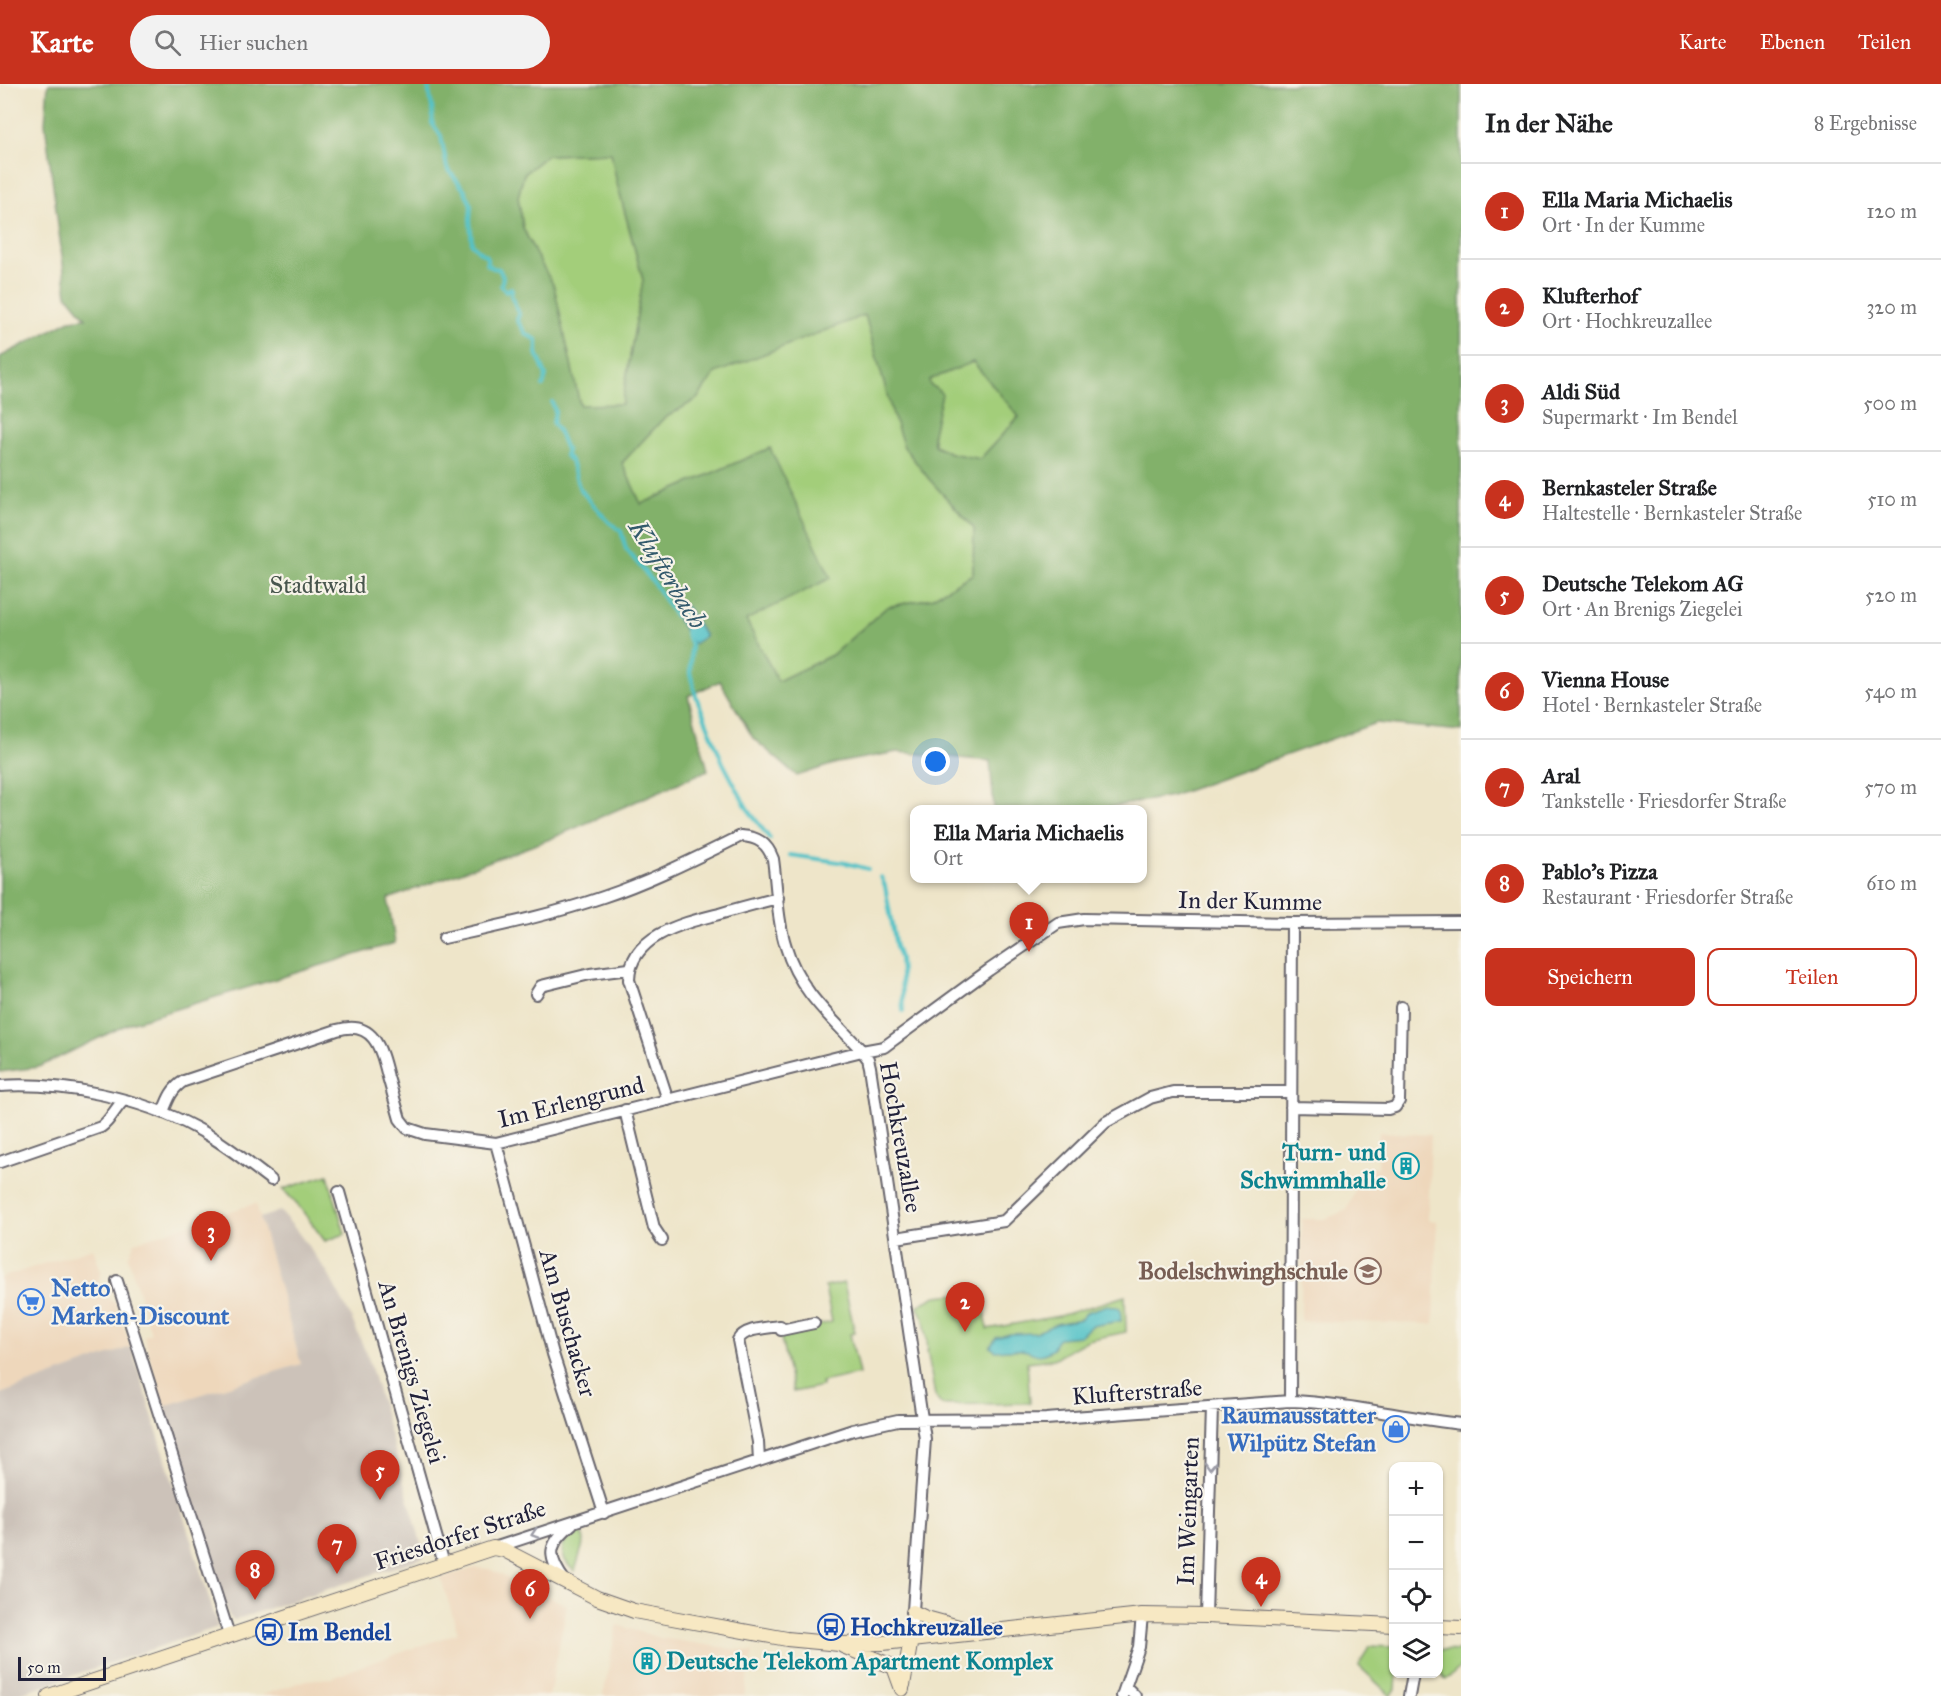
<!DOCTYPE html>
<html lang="de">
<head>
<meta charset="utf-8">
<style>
	body { margin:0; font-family:"IM FELL Great Primer",serif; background:#f2f2f2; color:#202124 }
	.controls { position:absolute; right:18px; bottom:18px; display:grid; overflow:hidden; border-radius:12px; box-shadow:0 2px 4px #0004 }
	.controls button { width:54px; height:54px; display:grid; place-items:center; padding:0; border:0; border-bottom:2px solid #e0e0e0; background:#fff; color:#202124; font:30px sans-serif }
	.scale { position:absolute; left:18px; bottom:15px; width:88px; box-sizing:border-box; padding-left:6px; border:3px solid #22223b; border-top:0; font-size:16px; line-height:21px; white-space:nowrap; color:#22223b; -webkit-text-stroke:4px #f7f3e8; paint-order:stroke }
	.you { position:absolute; left:936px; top:678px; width:21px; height:21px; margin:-15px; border:4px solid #fff; border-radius:50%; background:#1a73e8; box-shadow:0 0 0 9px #1a73e833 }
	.badge { display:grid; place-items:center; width:39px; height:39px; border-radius:50%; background:#c8321e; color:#fff; font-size:20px; font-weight:700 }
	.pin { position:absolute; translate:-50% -50px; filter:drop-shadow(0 2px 3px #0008) }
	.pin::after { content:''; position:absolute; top:32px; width:21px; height:18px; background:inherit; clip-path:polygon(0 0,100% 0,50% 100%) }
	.popup { position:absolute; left:910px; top:721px; width:237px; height:78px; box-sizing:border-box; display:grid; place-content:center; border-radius:12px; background:#fff; filter:drop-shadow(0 2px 4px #0005); font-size:20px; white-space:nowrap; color:#757577 }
	.popup b { font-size:22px; color:#202124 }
	.popup::after { content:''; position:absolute; left:50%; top:100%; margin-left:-12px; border:12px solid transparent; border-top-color:#fff }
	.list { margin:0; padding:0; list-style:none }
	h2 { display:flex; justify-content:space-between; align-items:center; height:78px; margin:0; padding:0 24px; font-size:26px }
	h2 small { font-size:20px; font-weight:400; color:#757577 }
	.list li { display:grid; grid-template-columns:39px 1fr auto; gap:18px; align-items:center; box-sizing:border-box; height:96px; padding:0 24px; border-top:2px solid #e0e0e0 }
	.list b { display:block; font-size:22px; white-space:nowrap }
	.list p { margin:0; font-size:20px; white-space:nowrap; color:#757577 }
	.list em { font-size:20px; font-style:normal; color:#757577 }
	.actions { display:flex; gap:12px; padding:18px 24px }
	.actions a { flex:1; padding:14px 0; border:2px solid #c8321e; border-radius:12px; text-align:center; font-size:21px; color:#c8321e }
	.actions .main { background:#c8321e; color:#fff }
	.icon { flex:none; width:33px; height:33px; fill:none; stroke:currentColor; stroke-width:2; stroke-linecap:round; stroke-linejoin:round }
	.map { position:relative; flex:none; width:1461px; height:1612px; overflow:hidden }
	header { display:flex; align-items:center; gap:36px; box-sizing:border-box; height:84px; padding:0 30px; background:#c8321e; color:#fff }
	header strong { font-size:28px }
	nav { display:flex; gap:33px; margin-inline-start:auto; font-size:21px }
	.search { width:420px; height:54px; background:#f2f2f2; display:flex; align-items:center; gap:15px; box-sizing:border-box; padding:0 21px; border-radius:33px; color:#757577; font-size:22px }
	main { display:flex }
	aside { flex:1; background:#fff }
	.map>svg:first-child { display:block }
</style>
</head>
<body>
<header>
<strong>Karte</strong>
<div class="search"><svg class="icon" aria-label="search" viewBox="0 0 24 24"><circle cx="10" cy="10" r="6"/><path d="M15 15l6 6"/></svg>Hier suchen</div>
<nav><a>Karte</a><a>Ebenen</a><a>Teilen</a></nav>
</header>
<main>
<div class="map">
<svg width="1461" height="1612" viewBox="0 0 1461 1612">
	<rect width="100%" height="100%" fill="#f7f3e8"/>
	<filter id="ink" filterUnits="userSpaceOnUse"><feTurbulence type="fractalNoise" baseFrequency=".0167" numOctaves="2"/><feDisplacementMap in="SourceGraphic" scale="12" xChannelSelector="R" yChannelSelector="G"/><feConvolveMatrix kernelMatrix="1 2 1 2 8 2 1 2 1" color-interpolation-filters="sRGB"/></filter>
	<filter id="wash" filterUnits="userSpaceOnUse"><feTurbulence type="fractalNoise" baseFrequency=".008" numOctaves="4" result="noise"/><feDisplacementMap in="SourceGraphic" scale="24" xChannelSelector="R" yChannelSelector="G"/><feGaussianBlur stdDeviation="1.35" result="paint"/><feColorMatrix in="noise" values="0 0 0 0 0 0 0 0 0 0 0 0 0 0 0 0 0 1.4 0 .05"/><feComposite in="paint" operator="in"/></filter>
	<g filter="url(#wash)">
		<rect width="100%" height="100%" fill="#eee5c9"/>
		<path fill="#eed7bb" d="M 1379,1048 L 1431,1051 L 1428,1136 L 1437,1137 L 1434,1240 L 1301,1237 L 1302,1135 L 1325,1135 L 1347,1126 L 1357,1100 L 1365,1101 L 1366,1082 L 1378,1084 Z
			M 256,1119 L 301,1280 L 164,1322 L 144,1252 L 151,1249 L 128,1173 L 135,1158 Z
			M 93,1164 L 101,1187 L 99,1196 L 100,1206 L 107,1214 L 115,1219 L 131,1263 L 0,1310 L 0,1194 Z
			M 475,1484 L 489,1485 L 567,1521 L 549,1612 L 260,1612 L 307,1596 L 333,1594 L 359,1583 L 458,1549 L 441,1494 Z
			M 617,1541 L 660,1554 L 753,1568 L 744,1612 L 603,1612 Z"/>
		<path fill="#ccc2b9" d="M 280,1127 L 297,1147 L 327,1188 L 350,1231 L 369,1276 L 425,1473 L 234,1536 L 229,1532 L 164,1322 L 301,1280 L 260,1134 Z
			M 131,1263 L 218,1543 L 11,1612 L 0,1612 L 0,1310 Z"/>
		<path fill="#a3ce7a" stroke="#62785a" stroke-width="1.5" d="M 611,69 L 617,99 L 643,196 L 622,320 L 580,322 L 554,203 L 535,169 L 523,143 L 518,113 L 524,90 L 547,71 Z
			M 865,230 L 892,328 L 904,363 L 929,395 L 974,444 L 973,490 L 931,514 L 887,523 L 832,571 L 778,597 L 745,536 L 770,364 L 641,420 L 622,379 L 663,335 L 697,315 L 715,289 Z
			M 973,277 L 1019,332 L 980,375 L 950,369 L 935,361 L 933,349 L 936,304 L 929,301 L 929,296 Z
			M 328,1091 L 345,1150 L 325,1157 L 301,1125 L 283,1105 Z
			M 844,1199 L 855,1249 L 850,1250 L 859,1290 L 821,1298 L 822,1302 L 793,1308 L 780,1250 L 832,1238 L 825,1203 Z
			M 983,1208 L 987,1245 L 1059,1232 L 1125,1212 L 1126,1248 L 1088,1256 L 1054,1275 L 1027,1278 L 1030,1319 L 943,1321 L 939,1318 L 935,1312 L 927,1266 L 928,1265 L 924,1235 L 917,1222 L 936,1212 Z
			M 582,1448 L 584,1457 L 575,1487 L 574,1487 C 556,1470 559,1455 582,1448 Z
			M 1369,1562 L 1393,1563 L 1394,1590 L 1397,1590 L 1396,1605 L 1391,1612 L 1359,1582 Z
			M 1439,1566 L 1461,1567 L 1461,1583 L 1446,1596 L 1439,1587 Z"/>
		<path fill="#82b16a" stroke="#526a52" stroke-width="1.5" fill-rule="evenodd" d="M 48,0 L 1461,0 L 1461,647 L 1376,639 L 1172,712 L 1099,725 L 994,725 L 990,677 L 897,668 L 837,679 L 797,692 L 753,654 L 720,597 L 688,612 L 708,686 L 550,755 L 388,815 L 395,859 L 130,939 L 39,983 L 0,988 L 0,273 L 70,236 L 86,234 L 67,211 L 45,39 ZM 611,69 L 617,99 L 643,196 L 622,320 L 580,321 L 554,202 L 535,169 L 523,144 L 518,113 L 524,90 L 547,71 ZM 865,231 L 892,328 L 904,363 L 929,395 L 974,444 L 973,490 L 931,514 L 887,523 L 832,571 L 778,597 L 746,536 L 831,494 L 770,364 L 641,420 L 622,379 L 663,335 L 697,315 L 715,289 ZM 973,278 L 1019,333 L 980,375 L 950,369 L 934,361 L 933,349 L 942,310 L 936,304 L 930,301 L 929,296 Z"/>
		<path fill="#53c2c7" stroke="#3a7281" stroke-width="1.5" d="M 686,522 L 705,552 L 693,560 L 674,530 Z
			M 1108,1221 L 1120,1224 L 1121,1237 L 1091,1242 L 1080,1252 L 1059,1254 L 1056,1257 L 1053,1265 C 1034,1277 1037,1267 1021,1266 C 1013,1265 1004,1266 996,1267 L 990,1263 L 996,1254 L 1010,1250 L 1035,1249 L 1056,1240 L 1081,1235 L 1087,1228 Z"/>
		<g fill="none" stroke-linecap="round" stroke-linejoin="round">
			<path stroke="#53c2c7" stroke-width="4" d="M 428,0 C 429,15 435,24 432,39 L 441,52 L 447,84 L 465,107 L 471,121 L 470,136 L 472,160 L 481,169 L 487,172 L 487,180 L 493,184 L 499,185 L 503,193 L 501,202 L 506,207 L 511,204 L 512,206 L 511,211 L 519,230 L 517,236 L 526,250 L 537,256 L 537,269 L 546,292 L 543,302
				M 552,318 L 555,327 L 553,340 C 560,346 562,358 567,367 L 565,371 L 571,377 L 579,403 L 584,410 L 609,438 L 621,447 L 626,465 L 653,498 L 675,532
				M 686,548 L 691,561 L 690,589 L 696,612 L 723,679 L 747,724 L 770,755
				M 790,771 L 846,779 L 868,785
				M 881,793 L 885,802 L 896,863 L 900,874 L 903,927"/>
		</g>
	</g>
	<g filter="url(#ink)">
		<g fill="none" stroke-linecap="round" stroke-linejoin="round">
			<defs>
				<path id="street" d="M 444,854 C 498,842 551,831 603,813 C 651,797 696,774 741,752 C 758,753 767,759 773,775 C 777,803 777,836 786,863 C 799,907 832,934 862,967 L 868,975 L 870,983 L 925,1355 L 911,1555
					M 536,910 L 541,902 L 590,890 L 629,885
					M 0,1002 C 63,998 141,1014 196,1044 C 223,1058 247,1078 271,1096
					M 668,1016 L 629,896 C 630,851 684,839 719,830 C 739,824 758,819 778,814
					M 1291,1023 L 1388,1025 L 1395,1023 L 1399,1017 L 1401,923
					M 625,1026 L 654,1144 L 662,1156
					M 163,1028 C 168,1015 172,1004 184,997 L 337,946 C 374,935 381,965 388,993 C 392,1007 396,1021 400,1035 L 407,1044 L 425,1050 L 496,1059 L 862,967 L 884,963 L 888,960 L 989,886 L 1058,839 L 1084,835 L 1292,839 L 1461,838
					M 496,1059 L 553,1270 L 604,1429
					M 0,1078 L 101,1043 C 111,1036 115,1024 124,1016
					M 339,1108 L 444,1480
					M 896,1154 L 1004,1137 L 1106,1038 L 1150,1014 L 1173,1008 L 1291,1008
					M 117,1197 L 229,1551
					M 1290,1317 L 1292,839
					M 759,1377 L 758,1358 L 738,1256 C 745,1244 767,1244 780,1242 L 781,1246 L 814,1239
					M 494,1464 L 853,1346 L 898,1336 L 1046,1335 L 1290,1317 C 1348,1319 1404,1334 1461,1340
					M 565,1497 C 546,1472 548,1460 572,1440
					M 1206,1532 L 1212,1323
					M 1126,1603 L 1135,1612
					M 1122,1612 L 1139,1563 L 1142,1531
					M 1409,1612 L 1413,1590"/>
				<path id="secondary" d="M 913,1528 L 926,1534 L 970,1546
					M 1438,1543 L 1461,1544
					M 843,1562 L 894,1583 L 902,1605
					M 903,1601 L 911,1555
					M 49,1612 L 493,1464 L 504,1466 L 597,1514 L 634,1527 L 787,1555 L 839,1560 L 883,1559 L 1142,1531 L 1206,1532 L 1394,1541"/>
			</defs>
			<use href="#street" stroke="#69666d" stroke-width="14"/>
			<use href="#secondary" stroke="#69666d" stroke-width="16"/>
			<use href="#street" stroke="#fff" stroke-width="10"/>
			<use href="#secondary" stroke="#f7e8c3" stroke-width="14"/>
		</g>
		<defs><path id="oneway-chevron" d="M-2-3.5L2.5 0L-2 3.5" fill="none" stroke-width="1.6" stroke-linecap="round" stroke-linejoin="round" transform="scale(1.5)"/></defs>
		<g stroke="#9c9ca7">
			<use href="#oneway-chevron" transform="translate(1210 1382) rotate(92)"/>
			<use href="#oneway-chevron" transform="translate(535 1450) rotate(162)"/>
		</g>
	</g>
	<defs>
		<symbol id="building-ring" viewBox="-11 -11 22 22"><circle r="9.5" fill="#f7f3e8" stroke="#0f9aa8" stroke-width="1.5"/><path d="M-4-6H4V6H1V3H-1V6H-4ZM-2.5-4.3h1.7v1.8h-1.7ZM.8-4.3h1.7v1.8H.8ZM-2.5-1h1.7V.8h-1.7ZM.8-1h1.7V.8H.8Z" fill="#0f9aa8"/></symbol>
		<symbol id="school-ring" viewBox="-11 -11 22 22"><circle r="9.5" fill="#f7f3e8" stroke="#8d6e63" stroke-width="1.5"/><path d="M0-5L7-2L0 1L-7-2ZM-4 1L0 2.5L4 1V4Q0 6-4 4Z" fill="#8d6e63"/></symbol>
		<symbol id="supermarket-ring" viewBox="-11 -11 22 22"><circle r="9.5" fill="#f7f3e8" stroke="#3f7fe0" stroke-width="1.5"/><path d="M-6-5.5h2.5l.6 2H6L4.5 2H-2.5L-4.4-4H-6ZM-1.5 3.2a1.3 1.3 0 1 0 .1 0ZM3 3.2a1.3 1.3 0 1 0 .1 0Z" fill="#3f7fe0"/></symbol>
		<symbol id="shop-ring" viewBox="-11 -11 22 22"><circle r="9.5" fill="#f7f3e8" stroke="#3f7fe0" stroke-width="1.5"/><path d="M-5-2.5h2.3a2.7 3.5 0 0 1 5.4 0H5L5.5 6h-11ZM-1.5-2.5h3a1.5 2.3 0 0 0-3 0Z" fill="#3f7fe0"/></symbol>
		<symbol id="bus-ring" viewBox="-11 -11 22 22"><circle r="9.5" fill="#f7f3e8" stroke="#1a4fb4" stroke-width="1.5"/><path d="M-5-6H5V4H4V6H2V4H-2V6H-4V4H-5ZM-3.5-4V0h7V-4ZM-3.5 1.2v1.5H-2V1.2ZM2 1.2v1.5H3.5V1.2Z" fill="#1a4fb4"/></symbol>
	</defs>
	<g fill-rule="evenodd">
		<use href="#building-ring" x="1391" y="1067" width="30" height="30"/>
		<use href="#school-ring" x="1353" y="1172" width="30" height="30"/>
		<use href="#supermarket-ring" x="16" y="1203" width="30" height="30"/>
		<use href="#shop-ring" x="1381" y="1330" width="30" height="30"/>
		<use href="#bus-ring" x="816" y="1528" width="30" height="30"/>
		<use href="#bus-ring" x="254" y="1533" width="30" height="30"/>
		<use href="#building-ring" x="632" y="1562" width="30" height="30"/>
	</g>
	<g text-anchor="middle" stroke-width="4.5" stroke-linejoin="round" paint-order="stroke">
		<g font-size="24" fill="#49564e" stroke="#f7f3e8">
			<text x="318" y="509">Stadtwald</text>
		</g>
		<g font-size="24" fill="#22223b" stroke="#f7f3e8">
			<text transform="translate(1250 817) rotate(1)" y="8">In der Kumme</text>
			<text transform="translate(571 1018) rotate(-14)" y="8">Im Erlengrund</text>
			<text transform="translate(901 1053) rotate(80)" y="8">Hochkreuzallee</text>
			<text transform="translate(568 1239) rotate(74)" y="8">Am Buschacker</text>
			<text transform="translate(412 1288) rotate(74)" y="8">An Brenigs Ziegelei</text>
			<text transform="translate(1137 1308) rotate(-4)" y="8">Klufterstraße</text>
			<text transform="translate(1188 1427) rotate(-88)" y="8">Im Weingarten</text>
			<text transform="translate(460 1451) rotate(-18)" y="8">Friesdorfer Straße</text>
		</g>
		<g font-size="24" font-weight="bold" fill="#0d838f" stroke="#f7f3e8" text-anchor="end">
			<text x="1386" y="1076">Turn- und<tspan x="1386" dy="28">Schwimmhalle</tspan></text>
			<text x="666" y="1585" text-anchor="start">Deutsche Telekom Apartment Komplex</text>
		</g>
		<g font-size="24" font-weight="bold" fill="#785e54" stroke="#f7f3e8" text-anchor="end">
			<text x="1348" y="1195">Bodelschwinghschule</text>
		</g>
		<g font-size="24" font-weight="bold" fill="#366cbe" stroke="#f7f3e8" text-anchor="start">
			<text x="51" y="1212">Netto<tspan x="51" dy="28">Marken-Discount</tspan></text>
			<text x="1376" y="1339" text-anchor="end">Raumausstatter<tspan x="1376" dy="28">Wilpütz Stefan</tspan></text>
		</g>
		<g font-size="24" font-weight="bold" fill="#164399" stroke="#f7f3e8" text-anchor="start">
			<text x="850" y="1551">Hochkreuzallee</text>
			<text x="288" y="1556">Im Bendel</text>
		</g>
		<g font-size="26" font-style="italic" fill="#335a6c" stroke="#f7f3e8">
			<text transform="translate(668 490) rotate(58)" y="9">Klufterbach</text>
		</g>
	</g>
</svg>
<div class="controls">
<button>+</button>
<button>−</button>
<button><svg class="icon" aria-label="locate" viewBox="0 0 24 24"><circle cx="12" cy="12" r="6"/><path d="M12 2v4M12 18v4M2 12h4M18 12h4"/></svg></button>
<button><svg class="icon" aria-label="layers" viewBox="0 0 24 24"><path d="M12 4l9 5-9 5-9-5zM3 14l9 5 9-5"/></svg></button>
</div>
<div class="scale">50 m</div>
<div class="you"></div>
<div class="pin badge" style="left:1029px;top:868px">1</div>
<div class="popup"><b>Ella Maria Michaelis</b>Ort</div>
<div class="pin badge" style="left:965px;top:1248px">2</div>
<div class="pin badge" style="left:211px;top:1177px">3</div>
<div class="pin badge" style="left:1261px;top:1523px">4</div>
<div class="pin badge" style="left:380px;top:1416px">5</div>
<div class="pin badge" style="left:530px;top:1535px">6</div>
<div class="pin badge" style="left:337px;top:1490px">7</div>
<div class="pin badge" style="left:255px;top:1516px">8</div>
</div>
<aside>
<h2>In der Nähe<small>8 Ergebnisse</small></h2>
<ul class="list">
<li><span class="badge">1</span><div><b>Ella Maria Michaelis</b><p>Ort · In der Kumme</p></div><em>120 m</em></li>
<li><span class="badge">2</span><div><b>Klufterhof</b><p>Ort · Hochkreuzallee</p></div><em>320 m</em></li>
<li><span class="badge">3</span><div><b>Aldi Süd</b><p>Supermarkt · Im Bendel</p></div><em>500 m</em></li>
<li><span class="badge">4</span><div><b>Bernkasteler Straße</b><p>Haltestelle · Bernkasteler Straße</p></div><em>510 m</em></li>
<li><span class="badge">5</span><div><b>Deutsche Telekom AG</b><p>Ort · An Brenigs Ziegelei</p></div><em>520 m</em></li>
<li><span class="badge">6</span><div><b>Vienna House</b><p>Hotel · Bernkasteler Straße</p></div><em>540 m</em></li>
<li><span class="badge">7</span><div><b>Aral</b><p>Tankstelle · Friesdorfer Straße</p></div><em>570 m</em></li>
<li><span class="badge">8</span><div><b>Pablo's Pizza</b><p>Restaurant · Friesdorfer Straße</p></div><em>610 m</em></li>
</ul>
<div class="actions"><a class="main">Speichern</a><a>Teilen</a></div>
</aside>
</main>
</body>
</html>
